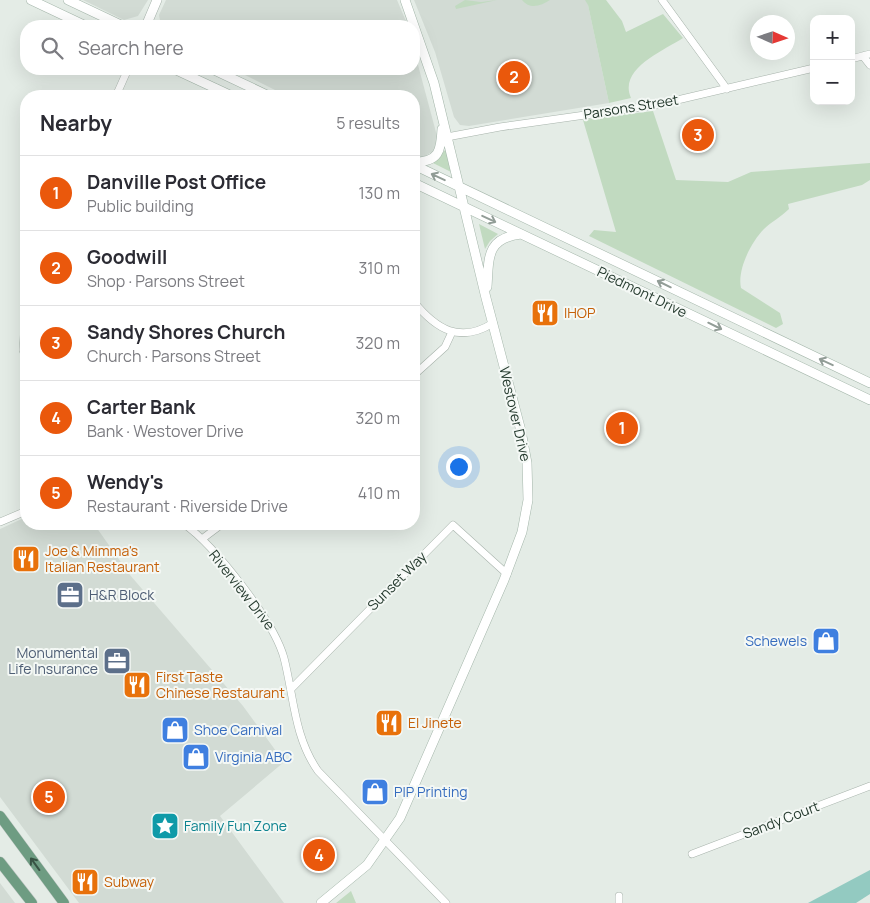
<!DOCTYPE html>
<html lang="en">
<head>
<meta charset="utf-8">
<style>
	body { margin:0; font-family:Manrope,sans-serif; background:#f2f2f3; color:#2b2b33 }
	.controls { position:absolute; right:15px; top:15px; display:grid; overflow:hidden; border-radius:10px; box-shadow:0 5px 20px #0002 }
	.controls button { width:45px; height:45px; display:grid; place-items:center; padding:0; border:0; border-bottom:1px solid #e1e1e2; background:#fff; color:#2b2b33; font:25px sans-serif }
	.compass { position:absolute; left:750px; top:15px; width:45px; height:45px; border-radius:50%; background:#fff; box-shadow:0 5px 20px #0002; rotate:93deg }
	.you { position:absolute; left:458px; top:466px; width:18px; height:18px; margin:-12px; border:4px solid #fff; border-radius:50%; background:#1a73e8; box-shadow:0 0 0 8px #1a73e833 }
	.badge { display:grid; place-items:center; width:32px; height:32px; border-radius:50%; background:#ea580c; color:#fff; font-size:16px; font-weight:700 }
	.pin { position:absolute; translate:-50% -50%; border:2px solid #fff; box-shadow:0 1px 5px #0006 }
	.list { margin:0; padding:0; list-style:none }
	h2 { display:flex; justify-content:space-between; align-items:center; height:65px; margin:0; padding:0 20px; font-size:21px }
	h2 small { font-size:16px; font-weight:400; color:#7c7c81 }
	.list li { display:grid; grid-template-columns:32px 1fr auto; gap:15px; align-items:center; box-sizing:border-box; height:75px; padding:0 20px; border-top:1px solid #e1e1e2 }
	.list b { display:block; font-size:19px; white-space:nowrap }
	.list p { margin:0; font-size:16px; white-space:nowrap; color:#7c7c81 }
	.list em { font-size:16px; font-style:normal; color:#7c7c81 }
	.icon { flex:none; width:28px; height:28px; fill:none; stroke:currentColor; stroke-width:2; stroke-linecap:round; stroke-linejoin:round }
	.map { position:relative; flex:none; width:870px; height:903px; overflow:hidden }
	.search { position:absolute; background:#fff; box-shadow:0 5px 20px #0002; left:20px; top:20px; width:400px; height:55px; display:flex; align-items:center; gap:12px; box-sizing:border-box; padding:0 18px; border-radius:20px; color:#7c7c81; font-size:19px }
	.panel { position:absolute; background:#fff; box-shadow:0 5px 20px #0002; left:20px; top:90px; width:400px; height:440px; border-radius:20px }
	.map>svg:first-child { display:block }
</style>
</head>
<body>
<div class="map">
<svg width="870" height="903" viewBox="0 0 870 903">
	<rect width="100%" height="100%" fill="#e4ece6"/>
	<path fill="#d2dbd4" d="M 83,0 L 148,0 L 138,16 L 124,20 Z
		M 166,0 L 397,0 L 408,26 L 161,26 L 159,15 Z
		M 414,0 L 587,0 L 609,103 L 469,126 L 460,125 L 454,117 L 435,52 Z
		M 414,50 L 437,136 L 437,144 L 434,151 L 421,158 L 414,157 L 414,96 L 287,96 L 233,69 L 414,69 Z
		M 26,517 L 26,524 L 94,524 L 130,575 L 243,706 L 284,762 L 220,816 L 284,903 L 79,903 L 0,797 L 0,529 Z
		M 0,883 L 15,903 L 0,903 Z"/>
	<path fill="#c1dac0" d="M 465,0 L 481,2 L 497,0 L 456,9 L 455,6 Z
		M 522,0 L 550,0 C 541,6 530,10 522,0 Z
		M 585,0 L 606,0 L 622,21 L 626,32 L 663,14 L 683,38 C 663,51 618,69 631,98 L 609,103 L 588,5 Z
		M 653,111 L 676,180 L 728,182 L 751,172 L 870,163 L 870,180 L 862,185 L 788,204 L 789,209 C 781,217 771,222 764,229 C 751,242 737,270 741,288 L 780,313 L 783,324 L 776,328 L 589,236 L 594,230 L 616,232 L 583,120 Z
		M 446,149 L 451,172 L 433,163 Z
		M 479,224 L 498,234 L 490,241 L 485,249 Z
		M 351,891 L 356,903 L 336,903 Z"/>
	<path fill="#93cac1" d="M 870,870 L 870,894 L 856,903 L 808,903 Z"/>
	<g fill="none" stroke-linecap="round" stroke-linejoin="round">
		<defs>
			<path id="minor" d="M 662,0 L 727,89
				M 863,56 L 870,65
				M 851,59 L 870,54
				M 116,96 L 128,69
				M 447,137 L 500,127 L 656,105 L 814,68
				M 414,302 C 436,329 460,344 493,323
				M 26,305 L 23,350 L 26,359
				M 414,375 L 445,347 L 452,332
				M 0,522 L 26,511
				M 184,524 C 215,546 274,621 284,658 C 294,697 294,737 318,771 L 446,903
				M 202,539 L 222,524
				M 291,689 L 453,525 L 507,574
				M 692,854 L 870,786
				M 619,903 L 619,896"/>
			<path id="tertiary" d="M 146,26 L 157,0"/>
			<path id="secondary" d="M 31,0 L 86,26
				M 68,0 L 123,26
				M 174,69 L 232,96
				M 212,69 L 269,96
				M 414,162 C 439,162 441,151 442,129
				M 414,165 L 870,383
				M 414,183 L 870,400
				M 487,287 C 489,258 486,238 521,234
				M 321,903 L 367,865 L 400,818 L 504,580 L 522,532 L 528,500 L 527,463 L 521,431 L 486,298 L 434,83 L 405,0"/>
			<path id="primary" d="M 0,816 L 64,903
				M 0,862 L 32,903"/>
		</defs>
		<use href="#minor" stroke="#a7b3ab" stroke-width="8"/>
		<use href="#tertiary" stroke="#a7b3ab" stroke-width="10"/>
		<use href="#secondary" stroke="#a4b6aa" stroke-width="10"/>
		<use href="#primary" stroke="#c2c8c5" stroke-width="11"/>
		<use href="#minor" stroke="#fff" stroke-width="7"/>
		<use href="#tertiary" stroke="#fff" stroke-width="9"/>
		<use href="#secondary" stroke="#fff" stroke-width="9"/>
		<use href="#primary" stroke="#6e9c82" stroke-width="10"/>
	</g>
	<defs><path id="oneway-shaft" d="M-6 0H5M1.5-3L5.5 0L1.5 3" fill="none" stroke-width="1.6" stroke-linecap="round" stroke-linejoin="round" transform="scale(1.25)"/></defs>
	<g stroke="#929d97">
		<use href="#oneway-shaft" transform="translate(438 177) rotate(-155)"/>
		<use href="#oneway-shaft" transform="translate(489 219) rotate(25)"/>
		<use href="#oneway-shaft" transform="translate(664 284) rotate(-154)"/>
		<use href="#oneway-shaft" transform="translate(715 326) rotate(26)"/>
		<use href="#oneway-shaft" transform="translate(826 362) rotate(-155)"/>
	</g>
	<use stroke="#385344" href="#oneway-shaft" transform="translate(35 864) rotate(-126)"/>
	<defs>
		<symbol id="restaurant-square" viewBox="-11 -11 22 22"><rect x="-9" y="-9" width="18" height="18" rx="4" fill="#e8710a" stroke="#f4f8f5"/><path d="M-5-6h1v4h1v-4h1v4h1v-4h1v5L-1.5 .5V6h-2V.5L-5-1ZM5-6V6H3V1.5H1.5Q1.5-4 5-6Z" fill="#fff"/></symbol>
		<symbol id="office-square" viewBox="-11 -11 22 22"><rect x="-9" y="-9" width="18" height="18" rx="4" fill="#5c6f8a" stroke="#f4f8f5"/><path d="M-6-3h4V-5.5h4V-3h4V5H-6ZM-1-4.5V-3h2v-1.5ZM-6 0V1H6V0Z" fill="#fff"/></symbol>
		<symbol id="shop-square" viewBox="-11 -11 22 22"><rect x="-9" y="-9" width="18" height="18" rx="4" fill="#3f7fe0" stroke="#f4f8f5"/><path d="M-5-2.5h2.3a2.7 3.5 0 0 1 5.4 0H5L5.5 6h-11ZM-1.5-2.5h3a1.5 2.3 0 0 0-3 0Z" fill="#fff"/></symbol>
		<symbol id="sight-square" viewBox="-11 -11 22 22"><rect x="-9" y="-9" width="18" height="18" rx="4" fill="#0f9aa8" stroke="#f4f8f5"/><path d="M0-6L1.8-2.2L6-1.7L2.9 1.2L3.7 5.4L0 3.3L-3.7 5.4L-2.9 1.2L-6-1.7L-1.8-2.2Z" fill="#fff"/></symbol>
	</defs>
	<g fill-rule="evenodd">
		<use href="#restaurant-square" x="529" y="297" width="32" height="32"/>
		<use href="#restaurant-square" x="10" y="543" width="32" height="32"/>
		<use href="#office-square" x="54" y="579" width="32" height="32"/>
		<use href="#shop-square" x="810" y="625" width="32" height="32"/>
		<use href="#office-square" x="101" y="645" width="32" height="32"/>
		<use href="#restaurant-square" x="121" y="669" width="32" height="32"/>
		<use href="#restaurant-square" x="373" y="707" width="32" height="32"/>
		<use href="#shop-square" x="159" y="714" width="32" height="32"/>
		<use href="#shop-square" x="180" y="741" width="32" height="32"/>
		<use href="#shop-square" x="359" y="776" width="32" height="32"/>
		<use href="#sight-square" x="149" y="810" width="32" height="32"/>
		<use href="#restaurant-square" x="69" y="866" width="32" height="32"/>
	</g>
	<g text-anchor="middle" stroke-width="4" stroke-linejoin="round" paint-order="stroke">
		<g font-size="14" fill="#263b2f" stroke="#f4f8f5">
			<text transform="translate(631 107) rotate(-9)" y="5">Parsons Street</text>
			<text transform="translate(642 292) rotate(26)" y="5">Piedmont Drive</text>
			<text transform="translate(515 414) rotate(77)" y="5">Westover Drive</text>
			<text transform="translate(397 581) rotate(-45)" y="5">Sunset Way</text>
			<text transform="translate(242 590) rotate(52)" y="5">Riverview Drive</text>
			<text transform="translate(781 820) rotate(-21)" y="5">Sandy Court</text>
		</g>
		<g font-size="14" fill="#c56008" stroke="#f4f8f5" text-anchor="start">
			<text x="564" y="318">IHOP</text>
			<text x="45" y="556">Joe &amp; Mimma's<tspan x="45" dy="16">Italian Restaurant</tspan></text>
			<text x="156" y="682">First Taste<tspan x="156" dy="16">Chinese Restaurant</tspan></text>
			<text x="408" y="728">El Jinete</text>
			<text x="104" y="887">Subway</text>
		</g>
		<g font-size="14" fill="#4e5e75" stroke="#f4f8f5" text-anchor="start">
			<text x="89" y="600">H&amp;R Block</text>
			<text x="98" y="658" text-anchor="end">Monumental<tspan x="98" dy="16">Life Insurance</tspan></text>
		</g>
		<g font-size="14" fill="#366cbe" stroke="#f4f8f5" text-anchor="start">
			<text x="807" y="646" text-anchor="end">Schewels</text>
			<text x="194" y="735">Shoe Carnival</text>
			<text x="215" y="762">Virginia ABC</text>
			<text x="394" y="797">PIP Printing</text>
		</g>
		<g font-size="14" fill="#0d838f" stroke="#f4f8f5" text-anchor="start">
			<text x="184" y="831">Family Fun Zone</text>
		</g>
	</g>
</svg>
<div class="controls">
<button>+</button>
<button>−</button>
</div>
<svg class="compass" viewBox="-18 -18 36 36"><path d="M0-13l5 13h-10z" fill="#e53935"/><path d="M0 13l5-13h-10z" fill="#7c7c81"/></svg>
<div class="you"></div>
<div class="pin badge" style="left:622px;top:428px">1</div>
<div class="pin badge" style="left:514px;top:77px">2</div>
<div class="pin badge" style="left:698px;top:135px">3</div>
<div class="pin badge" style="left:319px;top:855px">4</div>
<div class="pin badge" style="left:49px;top:797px">5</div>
<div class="search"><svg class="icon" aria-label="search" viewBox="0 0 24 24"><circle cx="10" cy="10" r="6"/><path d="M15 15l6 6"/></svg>Search here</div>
<section class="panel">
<h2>Nearby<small>5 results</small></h2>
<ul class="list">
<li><span class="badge">1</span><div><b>Danville Post Office</b><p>Public building</p></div><em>130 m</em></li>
<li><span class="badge">2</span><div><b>Goodwill</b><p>Shop · Parsons Street</p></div><em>310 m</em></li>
<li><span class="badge">3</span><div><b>Sandy Shores Church</b><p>Church · Parsons Street</p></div><em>320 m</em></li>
<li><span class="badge">4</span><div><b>Carter Bank</b><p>Bank · Westover Drive</p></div><em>320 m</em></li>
<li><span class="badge">5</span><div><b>Wendy's</b><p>Restaurant · Riverside Drive</p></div><em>410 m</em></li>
</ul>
</section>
</div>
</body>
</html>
